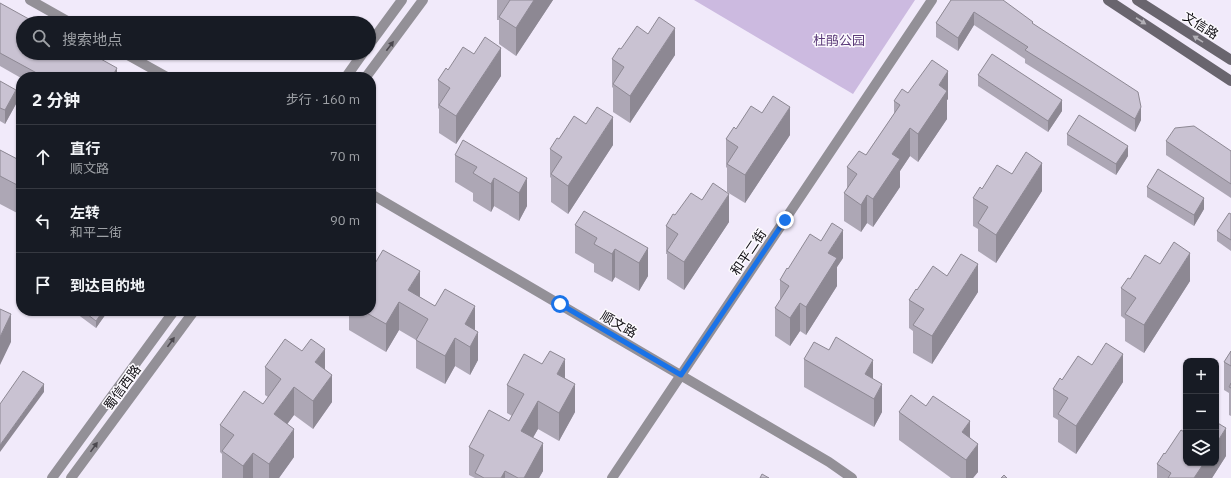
<!DOCTYPE html>
<html lang="zh">
<head>
<meta charset="utf-8">
<style>
	body { margin:0; font-family:"IBM Plex Sans","Noto Sans SC",sans-serif; background:#20242c; color:#f1f3f6 }
	.controls { position:absolute; right:12px; bottom:12px; display:grid; overflow:hidden; border-radius:8px; box-shadow:0 1px 3px #0004 }
	.controls button { width:36px; height:36px; display:grid; place-items:center; padding:0; border:0; border-bottom:1px solid #363941; background:#171b24; color:#f1f3f6; font:20px sans-serif }
	.stop { position:absolute; width:12px; height:12px; margin:-9px; border:3px solid #1a73e8; border-radius:50%; background:#fff }
	.stop.end { background:#1a73e8; border-color:#fff; box-shadow:0 1px 4px #0008 }
	.list { margin:0; padding:0; list-style:none }
	h2 { display:flex; justify-content:space-between; align-items:center; height:52px; margin:0; padding:0 16px; font-size:17px }
	h2 small { font-size:13px; font-weight:400; color:#9ea1a6 }
	.list li { display:grid; grid-template-columns:26px 1fr auto; gap:12px; align-items:center; box-sizing:border-box; height:64px; padding:0 16px; border-top:1px solid #363941 }
	.list b { display:block; font-size:15px; white-space:nowrap }
	.list p { margin:0; font-size:13px; white-space:nowrap; color:#9ea1a6 }
	.list em { font-size:13px; font-style:normal; color:#9ea1a6 }
	.icon { flex:none; width:22px; height:22px; fill:none; stroke:currentColor; stroke-width:2; stroke-linecap:round; stroke-linejoin:round }
	.map { position:relative; flex:none; width:1231px; height:478px; overflow:hidden }
	.search { position:absolute; background:#171b24; box-shadow:0 1px 3px #0004; left:16px; top:16px; width:360px; height:44px; display:flex; align-items:center; gap:10px; box-sizing:border-box; padding:0 14px; border-radius:22px; color:#9ea1a6; font-size:15px }
	.panel { position:absolute; background:#171b24; box-shadow:0 1px 3px #0004; left:16px; top:72px; width:360px; height:244px; border-radius:16px }
	.map>svg:first-child { display:block }
</style>
</head>
<body>
<div class="map">
<svg width="1231" height="478" viewBox="0 0 1231 478">
	<rect width="100%" height="100%" fill="#f1eafa"/>
	<path fill="#ccbae0" d="M 694,0 L 915,0 L 853,94 Z"/>
	<g fill="none" stroke-linecap="round" stroke-linejoin="round">
		<path stroke="#939097" stroke-width="10" d="M 30,0 L 71,23
			M 124,53 L 167,77
			M 371,194 L 829,462 L 852,478
			M 612,478 L 932,0"/>
		<path stroke="#939097" stroke-width="10" d="M 369,45 L 402,0
			M 346,77 L 363,53
			M 366,77 L 423,0
			M 52,478 L 174,311
			M 71,478 L 194,311"/>
		<path stroke="#69656e" stroke-width="10" d="M 1108,0 L 1231,81
			M 1137,0 L 1231,60"/>
	</g>
	<path fill="#ada7b5" d="M 497,0 L 553,0 L 516,56 L 499,44 L 499,20 L 497,20 Z
		M 951,0 L 1033,24 L 1141,120 L 1135,132 L 1025,63 L 1025,59 L 974,25 L 958,51 L 936,37 L 936,23 Z
		M 0,3 L 117,77 L 21,77 L 21,78 L 0,66 Z
		M 621,49 L 675,55 L 630,123 L 613,112 L 613,88 L 612,87 L 612,59 Z
		M 448,70 L 501,76 L 456,144 L 439,133 L 439,109 L 438,108 L 438,80 Z
		M 978,75 L 1062,111 L 1048,132 L 978,86 Z
		M 0,81 L 16,104 L 5,124 L 0,121 Z
		M 908,93 L 948,99 L 947,100 L 947,119 L 918,162 L 910,156 L 900,171 L 900,187 L 873,227 L 867,223 L 861,232 L 844,221 L 844,193 L 847,189 L 847,167 L 866,155 L 894,114 L 894,101 Z
		M 736,129 L 790,135 L 745,203 L 727,192 L 727,168 L 726,167 L 726,139 Z
		M 1067,134 L 1128,156 L 1116,175 L 1067,145 Z
		M 1166,141 L 1231,151 L 1231,198 L 1166,155 Z
		M 613,145 L 568,214 L 551,202 L 551,178 L 550,177 L 550,149 Z
		M 0,150 L 21,161 L 21,215 L 0,204 Z
		M 455,155 L 527,178 L 527,206 L 519,221 L 494,206 L 491,212 L 473,201 L 473,193 L 455,182 Z
		M 1147,187 L 1204,209 L 1194,226 L 1147,197 Z
		M 982,189 L 1042,191 L 996,263 L 978,251 L 978,229 L 973,226 L 973,198 Z
		M 1231,214 L 1231,251 L 1217,241 L 1217,231 Z
		M 675,215 L 729,222 L 684,290 L 667,279 L 667,254 L 666,254 L 666,226 Z
		M 575,225 L 648,248 L 648,276 L 639,291 L 615,277 L 612,282 L 594,272 L 594,264 L 575,253 Z
		M 843,258 L 837,267 L 837,286 L 806,335 L 800,331 L 790,346 L 775,336 L 775,308 L 780,301 L 780,280 Z
		M 371,263 L 420,297 L 475,330 L 478,360 L 470,375 L 455,366 L 445,384 L 416,368 L 416,340 L 399,330 L 386,352 L 349,330 L 349,311 L 371,311 Z
		M 1160,264 L 1190,281 L 1144,353 L 1125,341 L 1125,319 L 1121,316 L 1121,288 L 1130,279 Z
		M 947,276 L 978,292 L 932,364 L 913,353 L 913,331 L 909,328 L 909,300 L 917,290 Z
		M 73,311 L 108,311 L 96,328 Z
		M 1231,351 L 1231,416 L 1229,415 L 1229,393 L 1224,390 L 1224,362 Z
		M 804,359 L 873,379 L 882,412 L 874,427 L 804,387 Z
		M 1092,365 L 1123,382 L 1076,454 L 1058,442 L 1058,420 L 1053,417 L 1053,389 L 1062,380 Z
		M 265,367 L 325,369 L 332,402 L 313,429 L 294,415 L 287,424 L 294,457 L 279,478 L 222,478 L 222,454 L 220,452 L 220,425 L 263,404 L 268,397 L 265,395 Z
		M 565,378 L 575,412 L 559,441 L 538,429 L 533,437 L 543,471 L 539,478 L 475,478 L 469,475 L 469,447 L 509,421 L 512,416 L 507,413 L 507,385 Z
		M 899,412 L 970,437 L 978,472 L 973,478 L 951,478 L 899,440 Z
		M 1226,456 L 1212,478 L 1157,478 L 1157,464 L 1186,463 Z"/>
	<path fill="#8d8893" d="M 534,0 L 553,0 L 516,56 L 516,28 Z
		M 974,12 L 974,25 L 958,51 L 958,38 Z
		M 675,28 L 675,55 L 630,123 L 630,96 Z
		M 501,48 L 501,76 L 456,144 L 456,116 Z
		M 117,68 L 117,77 L 112,77 Z
		M 948,71 L 948,99 L 947,100 L 947,119 L 918,162 L 918,134 L 939,85 Z
		M 16,90 L 16,104 L 5,124 L 5,110 Z
		M 1062,100 L 1062,111 L 1048,132 L 1048,121 Z
		M 790,107 L 790,135 L 745,203 L 745,175 Z
		M 1141,107 L 1141,120 L 1135,132 L 1135,119 Z
		M 613,117 L 613,145 L 568,214 L 568,186 Z
		M 910,128 L 910,156 L 900,171 L 900,187 L 873,227 L 873,199 L 892,154 Z
		M 1128,146 L 1128,156 L 1116,175 L 1116,164 Z
		M 1042,163 L 1042,191 L 996,263 L 996,235 Z
		M 494,178 L 494,206 L 491,212 L 491,184 Z
		M 527,178 L 527,206 L 519,221 L 519,193 Z
		M 729,194 L 729,222 L 684,290 L 684,262 Z
		M 867,195 L 867,223 L 861,232 L 861,205 Z
		M 1204,198 L 1204,209 L 1194,226 L 1194,215 Z
		M 843,230 L 843,258 L 837,267 L 837,286 L 806,335 L 806,307 L 828,253 Z
		M 648,248 L 648,276 L 639,291 L 639,263 Z
		M 615,249 L 615,277 L 612,282 L 612,254 Z
		M 1190,253 L 1190,281 L 1144,353 L 1144,325 Z
		M 978,264 L 978,292 L 932,364 L 932,336 Z
		M 420,271 L 420,299 L 408,290 Z
		M 399,302 L 399,330 L 386,352 L 386,324 Z
		M 800,303 L 800,331 L 790,346 L 790,318 Z
		M 475,306 L 475,334 L 465,324 Z
		M 103,311 L 108,311 L 96,328 L 96,321 Z
		M 11,314 L 11,342 L 0,365 L 0,337 Z
		M 478,332 L 478,360 L 470,375 L 470,347 Z
		M 455,338 L 455,366 L 445,384 L 445,356 Z
		M 325,349 L 325,377 L 315,362 Z
		M 1123,354 L 1123,382 L 1076,454 L 1076,426 Z
		M 565,359 L 565,387 L 557,374 Z
		M 873,360 L 873,388 L 865,374 Z
		M 332,375 L 332,402 L 313,429 L 313,401 Z
		M 44,384 L 44,392 L 0,452 L 0,445 Z
		M 575,384 L 575,412 L 559,441 L 559,413 Z
		M 882,384 L 882,412 L 874,427 L 874,399 Z
		M 294,387 L 294,415 L 274,442 L 274,414 Z
		M 538,401 L 538,429 L 521,459 L 521,431 Z
		M 970,421 L 970,449 L 962,432 Z
		M 1226,428 L 1226,456 L 1212,478 L 1194,478 L 1204,463 L 1216,463 L 1216,444 Z
		M 294,429 L 294,457 L 279,478 L 269,478 L 269,464 Z
		M 543,443 L 543,471 L 539,478 L 524,478 Z
		M 978,444 L 978,472 L 973,478 L 966,478 L 966,460 Z
		M 253,453 L 253,478 L 243,478 L 243,466 Z
		M 505,471 L 505,478 L 501,478 Z"/>
	<path fill="#c9c2d2" stroke="#8d8893" d="M 510,0 L 534,0 L 516,28 L 499,17 Z
		M 951,0 L 1003,0 L 1033,22 L 1032,23 L 1138,92 L 1141,107 L 1135,119 L 1025,50 L 1028,47 L 974,12 L 958,38 L 936,23 Z
		M 0,3 L 36,23 L 23,23 L 23,53 L 90,53 L 117,68 L 112,77 L 44,77 L 0,53 Z
		M 659,17 L 675,28 L 630,96 L 613,84 L 624,67 L 612,59 L 619,48 L 621,49 L 637,26 L 648,34 Z
		M 485,37 L 501,48 L 456,116 L 439,105 L 450,88 L 438,80 L 446,68 L 448,70 L 463,47 L 474,54 Z
		M 992,54 L 1062,100 L 1048,121 L 978,75 Z
		M 932,60 L 948,71 L 939,85 L 947,91 L 918,134 L 910,128 L 892,154 L 900,159 L 873,199 L 867,195 L 861,205 L 844,193 L 857,174 L 847,167 L 859,151 L 866,155 L 900,105 L 894,101 L 902,89 L 908,93 Z
		M 0,81 L 16,90 L 5,110 L 0,108 Z
		M 773,96 L 790,107 L 745,175 L 727,164 L 738,147 L 726,139 L 734,127 L 736,129 L 751,106 L 762,113 Z
		M 597,107 L 613,117 L 568,186 L 551,174 L 562,157 L 550,149 L 557,138 L 559,139 L 574,116 L 586,124 Z
		M 1079,115 L 1128,146 L 1116,164 L 1067,134 Z
		M 1194,126 L 1231,151 L 1231,184 L 1166,141 L 1175,128 Z
		M 463,140 L 527,178 L 519,193 L 494,178 L 491,184 L 473,173 L 477,167 L 455,155 Z
		M 0,150 L 21,161 L 21,187 L 0,176 Z
		M 1026,152 L 1042,163 L 996,235 L 978,223 L 988,207 L 973,198 L 980,187 L 982,189 L 997,165 L 1012,174 Z
		M 1158,169 L 1204,198 L 1194,215 L 1147,187 Z
		M 713,183 L 729,194 L 684,262 L 667,251 L 678,234 L 666,226 L 673,214 L 675,215 L 691,193 L 702,200 Z
		M 584,211 L 648,248 L 639,263 L 615,249 L 612,254 L 594,244 L 597,238 L 575,225 Z
		M 1229,213 L 1231,214 L 1231,240 L 1217,231 Z
		M 832,223 L 843,230 L 828,253 L 837,258 L 806,307 L 800,303 L 790,318 L 775,308 L 789,286 L 780,280 L 787,268 L 788,269 L 810,234 L 821,241 Z
		M 1174,242 L 1190,253 L 1144,325 L 1125,314 L 1136,298 L 1121,288 L 1128,278 L 1130,279 L 1145,255 L 1160,264 Z
		M 383,250 L 420,271 L 408,290 L 435,306 L 445,289 L 475,306 L 465,324 L 478,332 L 470,347 L 455,338 L 445,356 L 416,340 L 428,319 L 399,302 L 386,324 L 363,311 L 371,311 L 371,263 L 374,265 Z
		M 961,254 L 978,264 L 932,336 L 913,325 L 924,309 L 909,300 L 916,289 L 917,290 L 933,266 L 947,276 Z
		M 0,309 L 11,314 L 0,337 Z
		M 83,311 L 103,311 L 96,321 Z
		M 836,337 L 873,360 L 865,374 L 882,384 L 874,399 L 804,359 L 814,342 L 829,350 Z
		M 285,339 L 302,351 L 311,339 L 325,349 L 315,362 L 332,375 L 313,401 L 294,387 L 274,414 L 294,429 L 269,464 L 253,453 L 243,466 L 222,451 L 234,435 L 220,425 L 244,391 L 263,404 L 281,379 L 265,367 Z
		M 1106,343 L 1123,354 L 1076,426 L 1058,414 L 1068,398 L 1053,389 L 1060,378 L 1062,380 L 1078,356 L 1092,365 Z
		M 550,351 L 565,359 L 557,374 L 575,384 L 559,413 L 538,401 L 521,431 L 543,443 L 524,478 L 518,478 L 505,471 L 501,478 L 484,478 L 475,473 L 484,455 L 469,447 L 489,410 L 509,421 L 524,394 L 507,385 L 524,354 L 542,364 Z
		M 1231,351 L 1231,366 L 1224,362 Z
		M 23,371 L 44,384 L 0,445 L 0,404 Z
		M 1231,383 L 1231,388 L 1229,387 Z
		M 911,395 L 926,406 L 933,396 L 970,421 L 962,432 L 978,444 L 966,460 L 899,412 Z
		M 1216,422 L 1226,428 L 1216,444 Z
		M 1181,430 L 1186,433 L 1186,463 L 1204,463 L 1194,478 L 1168,478 L 1171,473 L 1157,464 L 1164,453 L 1165,454 Z
		M 762,474 L 769,478 L 760,478 Z
		M 1004,475 L 1007,478 L 1001,478 Z"/>
	<defs><path id="oneway-solid" d="M-6-.8H1V-3.2L6.5 0L1 3.2V.8H-6Z"/></defs>
	<g fill="#b2b0b6">
		<use href="#oneway-solid" transform="translate(1141 21) rotate(33)"/>
		<use href="#oneway-solid" transform="translate(1198 39) rotate(-148)"/>
	</g>
	<g fill="#4b484e">
		<use href="#oneway-solid" transform="translate(390 46) rotate(-53)"/>
		<use href="#oneway-solid" transform="translate(171 342) rotate(-54)"/>
		<use href="#oneway-solid" transform="translate(94 447) rotate(-54)"/>
	</g>
	<g fill="none" stroke-linecap="round" stroke-linejoin="round">
		<path stroke="#1a73e8" stroke-width="5" d="M 560,304 L 681,375 L 785,220"/>
	</g>
	<g text-anchor="middle" stroke-width="3" stroke-linejoin="round" paint-order="stroke">
		<g font-size="13" fill="#100e13" stroke="#fcfafe">
			<text transform="translate(1201 25) rotate(32)" y="5">文信路</text>
			<text transform="translate(748 252) rotate(-56)" y="5">和平二街</text>
			<text transform="translate(619 324) rotate(30)" y="5">顺文路</text>
			<text transform="translate(122 387) rotate(-54)" y="5">蜀信西路</text>
		</g>
		<g font-size="13" fill="#5a3a78" stroke="#fcfafe">
			<text x="839" y="45">杜鹃公园</text>
		</g>
	</g>
</svg>
<div class="controls">
<button>+</button>
<button>−</button>
<button><svg class="icon" aria-label="layers" viewBox="0 0 24 24"><path d="M12 4l9 5-9 5-9-5zM3 14l9 5 9-5"/></svg></button>
</div>
<div class="stop" style="left:560px;top:304px"></div>
<div class="stop end" style="left:785px;top:220px"></div>
<div class="search"><svg class="icon" aria-label="search" viewBox="0 0 24 24"><circle cx="10" cy="10" r="6"/><path d="M15 15l6 6"/></svg>搜索地点</div>
<section class="panel">
<h2>2 分钟<small>步行 · 160 m</small></h2>
<ul class="list">
<li><svg class="icon" aria-label="ahead" viewBox="0 0 24 24"><path d="M12 20V5M6 11l6-6 6 6"/></svg><div><b>直行</b><p>顺文路</p></div><em>70 m</em></li>
<li><svg class="icon" aria-label="left" viewBox="0 0 24 24"><path d="M17 20v-9H6M10 6l-5 5 5 5"/></svg><div><b>左转</b><p>和平二街</p></div><em>90 m</em></li>
<li><svg class="icon" aria-label="arrive" viewBox="0 0 24 24"><path d="M6 21V4h12l-3 4 3 4H6"/></svg><div><b>到达目的地</b></div></li>
</ul>
</section>
</div>
</body>
</html>
